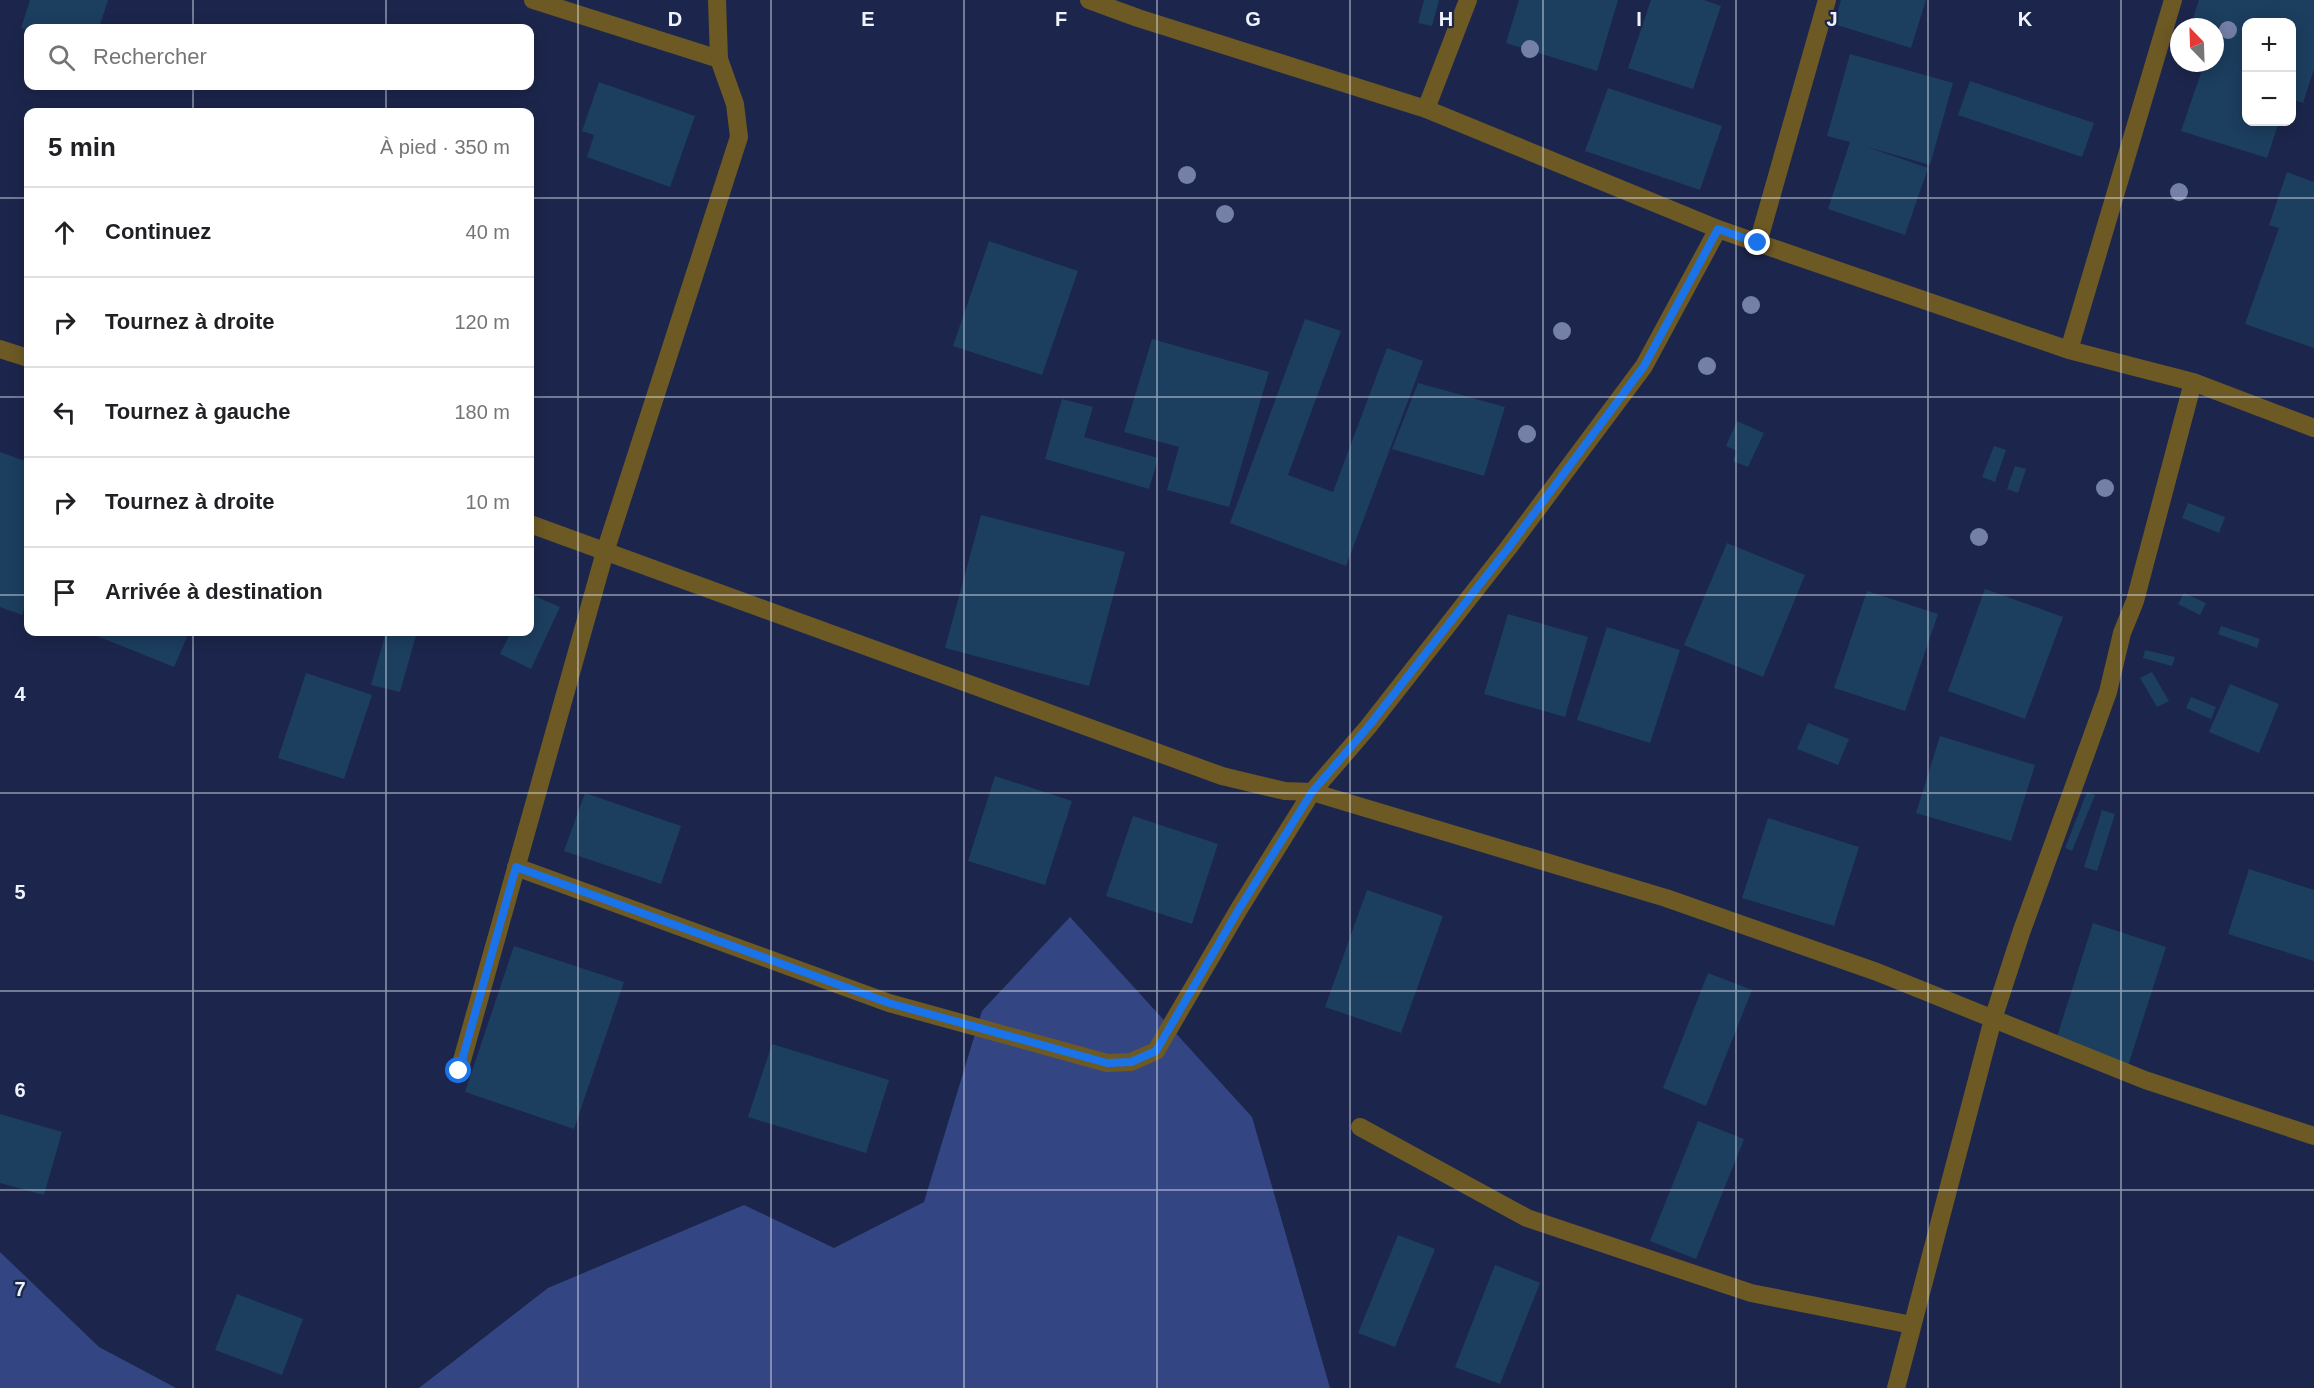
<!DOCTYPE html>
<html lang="fr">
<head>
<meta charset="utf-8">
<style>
	body { margin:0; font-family:Helvetica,sans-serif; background:#f2f2f2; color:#202124 }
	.controls { position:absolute; right:18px; top:18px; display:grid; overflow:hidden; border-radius:12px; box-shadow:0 3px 15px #0003 }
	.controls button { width:54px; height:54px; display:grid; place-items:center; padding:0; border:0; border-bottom:2px solid #e0e0e0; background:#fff; color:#202124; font:30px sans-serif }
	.compass { position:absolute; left:2170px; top:18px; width:54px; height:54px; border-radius:50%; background:#fff; box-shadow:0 3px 15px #0003; rotate:337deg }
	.stop { position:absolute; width:18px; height:18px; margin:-14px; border:4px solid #1a73e8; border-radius:50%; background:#fff }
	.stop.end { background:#1a73e8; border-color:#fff; box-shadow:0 2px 6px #0008 }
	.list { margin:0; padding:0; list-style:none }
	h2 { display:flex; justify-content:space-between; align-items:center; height:78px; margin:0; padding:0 24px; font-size:26px }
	h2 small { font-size:20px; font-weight:400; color:#757577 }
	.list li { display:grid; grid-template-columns:39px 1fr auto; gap:18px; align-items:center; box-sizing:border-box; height:90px; padding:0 24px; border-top:2px solid #e0e0e0 }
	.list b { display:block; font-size:22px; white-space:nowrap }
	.list em { font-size:20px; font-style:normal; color:#757577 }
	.icon { flex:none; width:33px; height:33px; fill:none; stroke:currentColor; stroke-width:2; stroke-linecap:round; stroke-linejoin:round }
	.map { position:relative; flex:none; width:2314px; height:1388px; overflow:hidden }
	.search { position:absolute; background:#fff; box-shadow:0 3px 15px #0003; left:24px; top:24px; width:510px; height:66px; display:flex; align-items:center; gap:15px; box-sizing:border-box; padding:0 21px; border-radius:12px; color:#757577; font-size:22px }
	.panel { position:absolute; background:#fff; box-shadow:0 3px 15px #0003; left:24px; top:108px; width:510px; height:528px; border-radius:12px }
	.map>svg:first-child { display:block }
</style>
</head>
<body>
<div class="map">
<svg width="2314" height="1388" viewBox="0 0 2314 1388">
	<rect width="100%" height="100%" fill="#1c264c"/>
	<path fill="#334583" d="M 1070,917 L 1252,1117 L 1330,1388 L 419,1388 L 548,1288 L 744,1205 L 834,1248 L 924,1202 L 982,1011 Z
		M 0,1252 L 99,1347 L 176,1388 L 0,1388 Z"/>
	<path fill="#1c3e5f" d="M 30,0 L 108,0 L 99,28 L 28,28 L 28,30 L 21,28 Z
		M 1424,0 L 1439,0 L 1432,26 L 1418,23 Z
		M 1519,0 L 1618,0 L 1597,71 L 1506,43 Z
		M 1651,0 L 1704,0 L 1721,6 L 1693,89 L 1628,68 Z
		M 1841,0 L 1926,0 L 1911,48 L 1834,24 Z
		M 2199,0 L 2314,0 L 2314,69 L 2303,103 L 2292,99 L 2292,22 L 2246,22 L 2246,122 L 2279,122 L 2267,158 L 2181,131 L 2202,70 L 2180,63 L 2215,63 L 2215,27 L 2190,27 Z
		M 1850,54 L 1953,83 L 1930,165 L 1864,146 L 1928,168 L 1905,235 L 1828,209 L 1850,142 L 1827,136 Z
		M 1970,81 L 2094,123 L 2082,157 L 1958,115 Z
		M 599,82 L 695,116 L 670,187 L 587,157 L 594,135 L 582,131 Z
		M 1608,88 L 1722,126 L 1700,190 L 1585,151 Z
		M 2287,172 L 2314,182 L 2314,348 L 2245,324 L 2279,228 L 2269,225 Z
		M 989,241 L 1078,271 L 1042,375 L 953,346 Z
		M 1305,319 L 1341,331 L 1288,475 L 1333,492 L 1387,348 L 1423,361 L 1346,566 L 1230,523 Z
		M 1152,339 L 1269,372 L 1229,507 L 1167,490 L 1179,447 L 1124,432 Z
		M 1418,383 L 1505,407 L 1484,476 L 1392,449 Z
		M 1062,399 L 1093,407 L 1084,437 L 1158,458 L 1149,489 L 1045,459 Z
		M 1737,421 L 1764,433 L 1748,467 L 1733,461 L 1737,451 L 1726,446 Z
		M 1994,446 L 2006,450 L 1995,482 L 1982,477 Z
		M 0,452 L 28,462 L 28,596 L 22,615 L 0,607 Z
		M 2015,466 L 2026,469 L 2018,493 L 2007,489 Z
		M 2188,503 L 2225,517 L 2219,533 L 2182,518 Z
		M 981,515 L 1125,552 L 1089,686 L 945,648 Z
		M 1727,543 L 1805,575 L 1763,677 L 1684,645 Z
		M 1985,589 L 2063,617 L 2025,719 L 1948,691 Z
		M 1867,591 L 1938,614 L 1905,711 L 1834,688 Z
		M 2184,593 L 2206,603 L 2200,615 L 2178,604 Z
		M 530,594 L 560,607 L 531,669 L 500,654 L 511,632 L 530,632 Z
		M 1508,614 L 1588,637 L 1565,717 L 1484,694 Z
		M 2221,626 L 2260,639 L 2257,648 L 2218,634 Z
		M 1607,627 L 1680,650 L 1650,743 L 1577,720 Z
		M 87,632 L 189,632 L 174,667 Z
		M 386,632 L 417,632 L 400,692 L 371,685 Z
		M 2145,650 L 2175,657 L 2172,666 L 2143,658 Z
		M 2152,672 L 2169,701 L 2157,707 L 2140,678 Z
		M 306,673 L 372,695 L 344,779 L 278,758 Z
		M 2230,684 L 2279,704 L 2259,753 L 2209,732 Z
		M 2191,697 L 2216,707 L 2211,719 L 2186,708 Z
		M 1808,723 L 1849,739 L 1838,765 L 1797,749 Z
		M 1940,736 L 2035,765 L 2011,841 L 1916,813 Z
		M 995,776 L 1072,801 L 1045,885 L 968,861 Z
		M 2087,792 L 2095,795 L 2072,851 L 2065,848 Z
		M 585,793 L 681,826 L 661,884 L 564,851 Z
		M 2102,810 L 2115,814 L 2097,871 L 2084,867 Z
		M 1133,816 L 1218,844 L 1192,924 L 1106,896 Z
		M 1768,818 L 1859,847 L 1834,926 L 1742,898 Z
		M 2249,869 L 2314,890 L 2314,961 L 2228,934 Z
		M 1367,890 L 1443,916 L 1401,1033 L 1325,1007 Z
		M 2093,923 L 2166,947 L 2128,1066 L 2055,1043 Z
		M 514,946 L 624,982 L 574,1129 L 465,1092 Z
		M 1708,973 L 1752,990 L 1706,1106 L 1663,1088 Z
		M 772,1044 L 889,1080 L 866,1153 L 748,1117 Z
		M 0,1114 L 62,1132 L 44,1195 L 0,1183 Z
		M 1698,1121 L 1744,1139 L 1696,1259 L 1650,1241 Z
		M 1398,1235 L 1435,1249 L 1395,1347 L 1358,1333 Z
		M 1495,1265 L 1540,1283 L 1500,1384 L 1455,1367 Z
		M 237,1294 L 303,1319 L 282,1375 L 215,1350 Z"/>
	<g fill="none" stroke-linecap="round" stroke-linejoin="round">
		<path stroke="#6c5924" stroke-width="18" d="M 533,0 L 719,59
			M 1089,0 L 1138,18 L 1426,109 L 1718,229 L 1758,243 L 2069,350 L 2193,382 L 2314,428
			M 1426,109 L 1468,0
			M 1758,243 L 1827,0
			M 0,349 L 28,358
			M 2069,350 L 2173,0
			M 530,524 L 1222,776 L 1285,791 L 1312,792 L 1368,727 L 1509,547 L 1644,366 L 1718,229
			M 516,867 L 889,1003 L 1107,1063 L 1131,1062 L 1156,1051 L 1239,909 L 1312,792 L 1666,898 L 1877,972 L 2145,1080 L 2314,1136
			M 459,1071 L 605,552 L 739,137 L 735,104 L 719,59 L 717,0
			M 1360,1127 L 1527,1218 L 1751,1293 L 1912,1325
			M 1896,1388 L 1993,1019 L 2021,933 L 2108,692 L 2122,633 L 2135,601 L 2193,382"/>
	</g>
	<g fill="#7480a6">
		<circle cx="2228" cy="30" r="9"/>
		<circle cx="1530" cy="49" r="9"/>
		<circle cx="1187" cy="175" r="9"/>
		<circle cx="2179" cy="192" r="9"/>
		<circle cx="1225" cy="214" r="9"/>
		<circle cx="1751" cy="305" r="9"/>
		<circle cx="1562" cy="331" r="9"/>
		<circle cx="1707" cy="366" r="9"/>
		<circle cx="1527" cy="434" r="9"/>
		<circle cx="2105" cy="488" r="9"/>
		<circle cx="1979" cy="537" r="9"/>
	</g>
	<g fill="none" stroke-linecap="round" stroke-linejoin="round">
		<path stroke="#1a73e8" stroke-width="8" d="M 459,1071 L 516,867 L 889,1003 L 1107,1063 L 1131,1062 L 1156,1051 L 1239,909 L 1312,792 L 1368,727 L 1509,547 L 1644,366 L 1718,229 L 1758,243"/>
	</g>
	<path fill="none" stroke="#eff3fd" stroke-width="1.5" stroke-opacity="0.55" d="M 193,0 L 193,28M 386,0 L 386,28M 578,0 L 578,1388M 771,0 L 771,1388M 964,0 L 964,1388M 1157,0 L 1157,1388M 1350,0 L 1350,1388M 1543,0 L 1543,1388M 1736,0 L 1736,1388M 1928,0 L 1928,1388M 2121,0 L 2121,1388M 193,86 L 193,112M 386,86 L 386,112M 0,198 L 28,198M 530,198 L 2314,198M 0,397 L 28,397M 530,397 L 2314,397M 0,595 L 28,595M 530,595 L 2314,595M 193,632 L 193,1388M 386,632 L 386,1388M 0,793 L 2314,793M 0,991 L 2314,991M 0,1190 L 2314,1190"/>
	<g font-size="20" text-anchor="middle" font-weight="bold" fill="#eff3fd" stroke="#1c264c" stroke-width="4.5" stroke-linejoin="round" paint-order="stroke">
		<text x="675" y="26">D</text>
		<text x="868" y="26">E</text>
		<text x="1061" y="26">F</text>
		<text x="1253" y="26">G</text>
		<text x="1446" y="26">H</text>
		<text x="1639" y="26">I</text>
		<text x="1832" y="26">J</text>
		<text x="2025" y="26">K</text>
		<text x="20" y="701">4</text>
		<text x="20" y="899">5</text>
		<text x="20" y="1097">6</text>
		<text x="20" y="1296">7</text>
	</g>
</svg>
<div class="controls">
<button>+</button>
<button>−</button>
</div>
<svg class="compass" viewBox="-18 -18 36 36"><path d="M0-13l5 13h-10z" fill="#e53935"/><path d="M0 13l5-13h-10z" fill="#757577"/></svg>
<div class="stop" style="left:459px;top:1071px"></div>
<div class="stop end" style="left:1758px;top:243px"></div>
<div class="search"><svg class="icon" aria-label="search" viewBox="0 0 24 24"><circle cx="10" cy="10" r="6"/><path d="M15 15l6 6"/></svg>Rechercher</div>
<section class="panel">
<h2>5 min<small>À pied · 350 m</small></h2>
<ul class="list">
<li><svg class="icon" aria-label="ahead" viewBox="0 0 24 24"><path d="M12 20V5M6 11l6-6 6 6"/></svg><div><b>Continuez</b></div><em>40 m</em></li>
<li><svg class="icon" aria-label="right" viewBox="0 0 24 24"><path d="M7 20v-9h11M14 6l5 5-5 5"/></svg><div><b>Tournez à droite</b></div><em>120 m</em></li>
<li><svg class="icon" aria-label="left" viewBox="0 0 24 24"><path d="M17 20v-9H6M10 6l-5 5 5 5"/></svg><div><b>Tournez à gauche</b></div><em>180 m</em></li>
<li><svg class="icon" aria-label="right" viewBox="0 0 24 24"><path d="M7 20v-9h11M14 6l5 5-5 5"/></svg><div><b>Tournez à droite</b></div><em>10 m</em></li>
<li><svg class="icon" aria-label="arrive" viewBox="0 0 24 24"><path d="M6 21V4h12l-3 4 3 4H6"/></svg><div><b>Arrivée à destination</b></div></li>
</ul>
</section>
</div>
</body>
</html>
